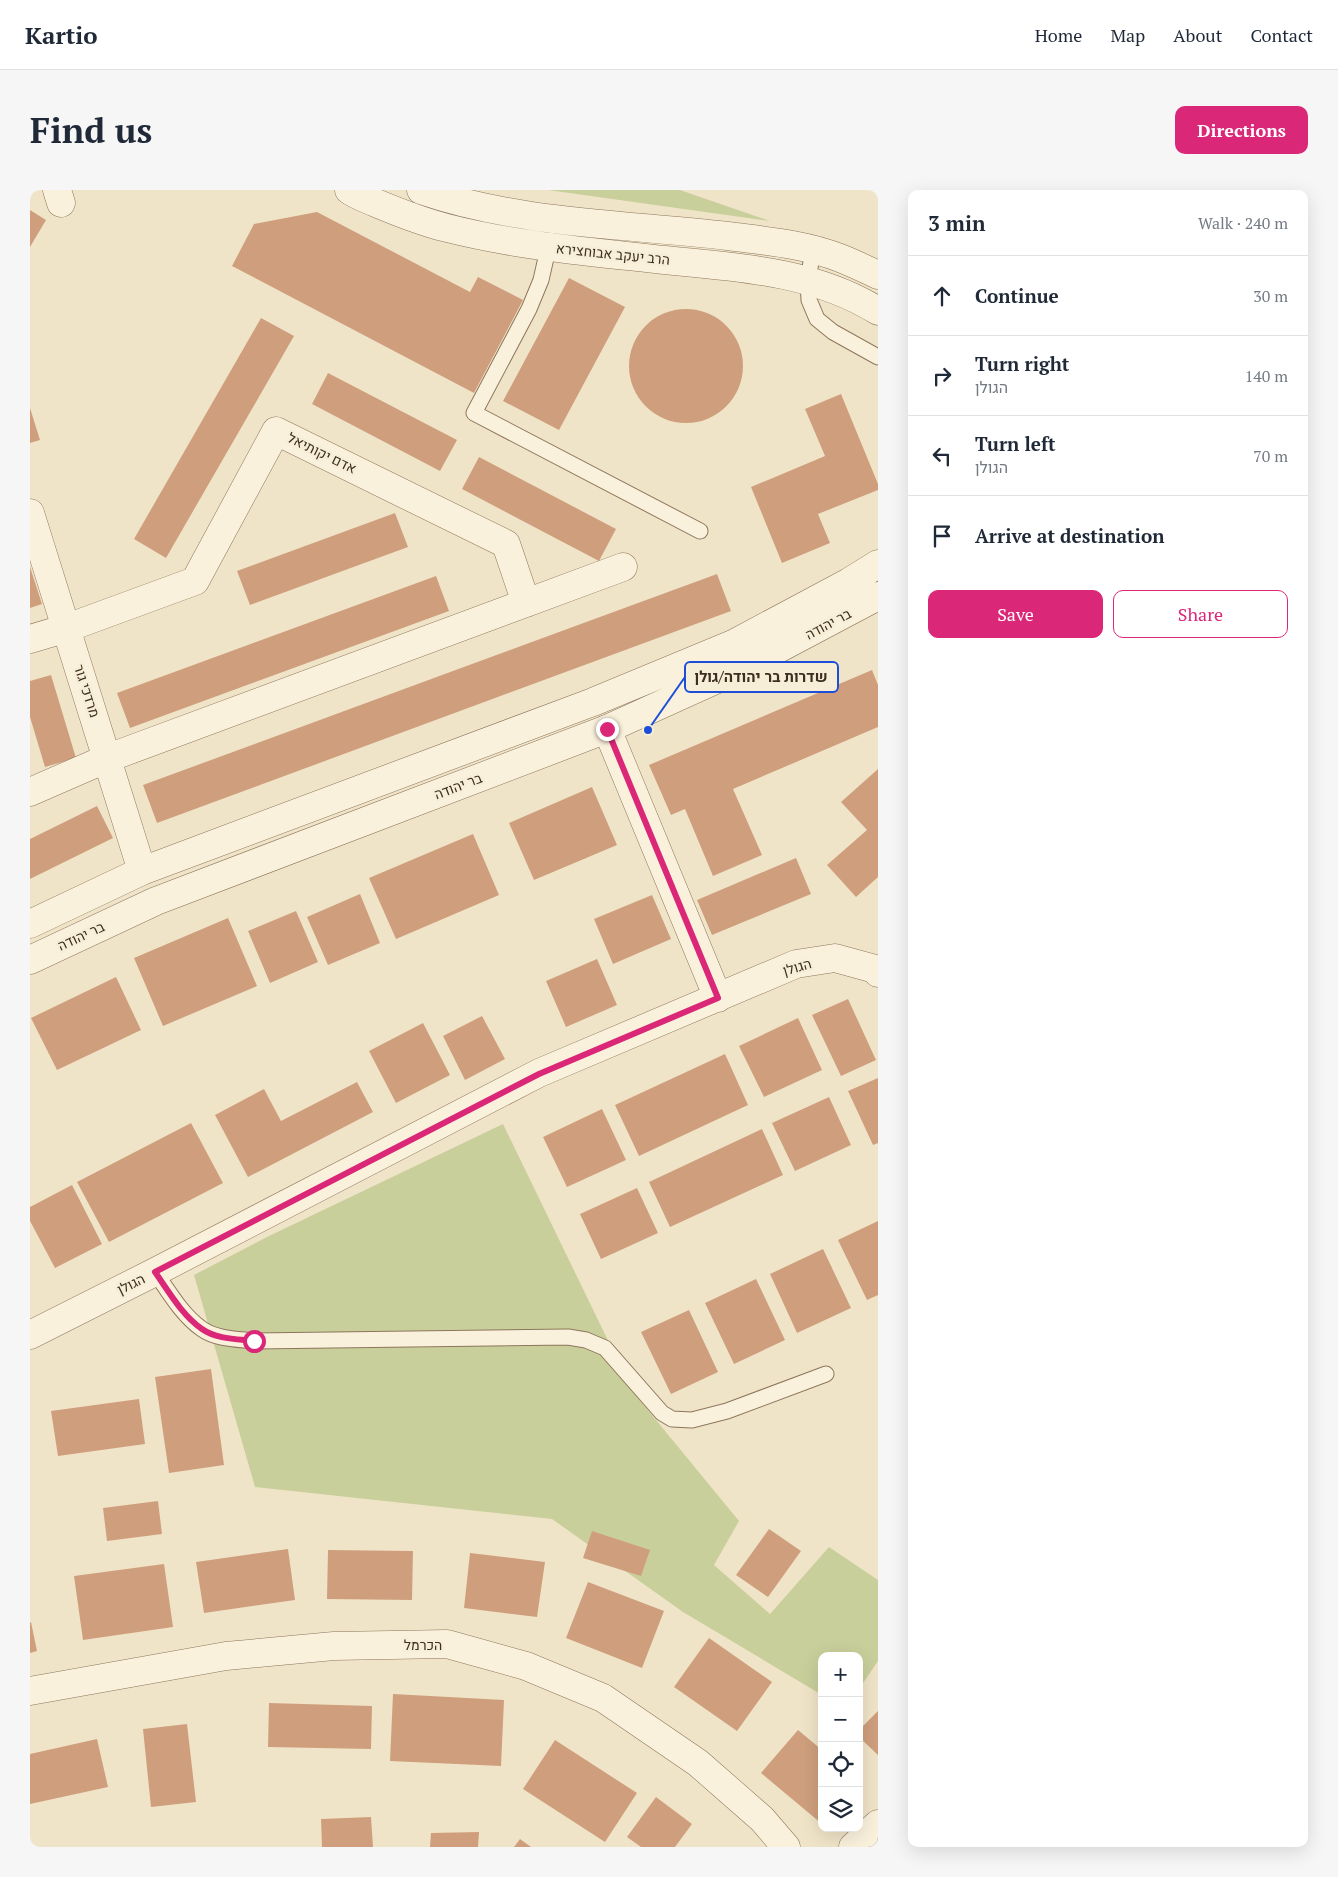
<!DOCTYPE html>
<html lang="en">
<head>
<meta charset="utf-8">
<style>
	body { margin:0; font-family:"PT Serif",Heebo,serif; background:#f6f6f7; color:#1f2937 }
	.controls { position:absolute; right:15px; bottom:15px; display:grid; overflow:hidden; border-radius:10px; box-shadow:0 5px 20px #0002 }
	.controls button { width:45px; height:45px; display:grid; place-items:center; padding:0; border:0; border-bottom:1px solid #e0e1e3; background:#fff; color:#1f2937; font:25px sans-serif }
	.stop { position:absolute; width:15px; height:15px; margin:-11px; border:4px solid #db2777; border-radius:50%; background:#fff }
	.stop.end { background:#db2777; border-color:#fff; box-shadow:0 1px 5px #0008 }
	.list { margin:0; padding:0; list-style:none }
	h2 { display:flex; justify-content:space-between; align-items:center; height:65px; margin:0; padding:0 20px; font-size:21px }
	h2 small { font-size:16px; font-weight:400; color:#747a83 }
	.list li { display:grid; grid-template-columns:32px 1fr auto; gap:15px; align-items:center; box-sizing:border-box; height:80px; padding:0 20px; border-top:1px solid #e0e1e3 }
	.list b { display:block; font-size:19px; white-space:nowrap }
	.list p { margin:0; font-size:16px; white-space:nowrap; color:#747a83 }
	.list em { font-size:16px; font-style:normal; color:#747a83 }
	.actions { display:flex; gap:10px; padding:15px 20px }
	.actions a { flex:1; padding:11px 0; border:1px solid #db2777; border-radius:10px; text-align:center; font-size:18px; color:#db2777 }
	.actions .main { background:#db2777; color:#fff }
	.icon { flex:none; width:28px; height:28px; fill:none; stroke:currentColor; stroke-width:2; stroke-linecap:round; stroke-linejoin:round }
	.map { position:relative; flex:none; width:848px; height:1657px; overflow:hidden; border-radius:10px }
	header { display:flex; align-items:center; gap:30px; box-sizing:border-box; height:70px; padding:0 25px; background:#fff; border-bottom:1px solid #e0e1e3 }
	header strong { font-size:24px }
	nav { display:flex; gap:28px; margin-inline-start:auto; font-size:18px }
	.intro { display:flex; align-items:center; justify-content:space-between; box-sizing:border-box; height:120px; padding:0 30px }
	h1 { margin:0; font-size:35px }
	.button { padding:12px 22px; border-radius:10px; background:#db2777; color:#fff; font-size:18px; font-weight:700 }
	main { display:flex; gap:30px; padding:0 30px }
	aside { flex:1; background:#fff; border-radius:10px; box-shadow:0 5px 20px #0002 }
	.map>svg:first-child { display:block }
</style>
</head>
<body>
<header>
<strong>Kartio</strong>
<nav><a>Home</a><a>Map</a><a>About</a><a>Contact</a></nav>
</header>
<div class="intro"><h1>Find us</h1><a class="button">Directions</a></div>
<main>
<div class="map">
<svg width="848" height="1657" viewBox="0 0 848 1657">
	<rect width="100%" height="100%" fill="#f0e4c8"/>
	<path fill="#c9cf9b" d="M 518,0 L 650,0 L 740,31 Z
		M 473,934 L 603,1202 L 709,1331 L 684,1375 L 740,1424 L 799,1357 L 848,1390 L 848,1471 L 829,1499 L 829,1466 L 792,1466 L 792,1505 L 653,1422 L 522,1329 L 225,1297 L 164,1085 L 239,1046 Z"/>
	<path fill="#cf9f7d" d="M 0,20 L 16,30 L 0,57 Z
		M 287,22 L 440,102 L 448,87 L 493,110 L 444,203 L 202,76 L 224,34 Z
		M 539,88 L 595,117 L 529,240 L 473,211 Z
		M599 176a57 57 0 1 1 114 0a57 57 0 1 1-114 0Z
		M 231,128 L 264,146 L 136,368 L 104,349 Z
		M 298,183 L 427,250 L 410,281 L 282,214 Z
		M 811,204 L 848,294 L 848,300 L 788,324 L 800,353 L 752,373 L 721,297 L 795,266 L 775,219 Z
		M 0,218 L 10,250 L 0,253 Z
		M 449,267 L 586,339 L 569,371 L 432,299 Z
		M 365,323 L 378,357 L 220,415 L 207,381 Z
		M 0,377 L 12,414 L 0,418 Z
		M 687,384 L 701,421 L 127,633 L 113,595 Z
		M 406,386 L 419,421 L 100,538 L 87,503 Z
		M 842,480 L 848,495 L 848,537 L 703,599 L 732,665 L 683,686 L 655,619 L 641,625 L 619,575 Z
		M 21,485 L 46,568 L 15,577 L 0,527 L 0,491 Z
		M 848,579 L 848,687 L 826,707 L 797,675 L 837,640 L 811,612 Z
		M 562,597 L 587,655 L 504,690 L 479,633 Z
		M 67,616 L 83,648 L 0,689 L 0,649 Z
		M 443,644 L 469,705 L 366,749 L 339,688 Z
		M 766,668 L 781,704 L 682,745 L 667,710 Z
		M 330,704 L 350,753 L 298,775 L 277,727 Z
		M 622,705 L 641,749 L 583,774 L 564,729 Z
		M 266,721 L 288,772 L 240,793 L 218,741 Z
		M 198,728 L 227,796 L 133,836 L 104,768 Z
		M 567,769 L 587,815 L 536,837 L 516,791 Z
		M 86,787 L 111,840 L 27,880 L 1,828 Z
		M 818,809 L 846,870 L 811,886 L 782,825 Z
		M 452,826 L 475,869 L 435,890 L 413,846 Z
		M 768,828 L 792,880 L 734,907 L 709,856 Z
		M 393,833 L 420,885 L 366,913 L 339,861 Z
		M 695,864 L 718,915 L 609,966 L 585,915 Z
		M 848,888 L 848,953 L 843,955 L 818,901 Z
		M 327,892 L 343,922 L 218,987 L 185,925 L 234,899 L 251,931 Z
		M 799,907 L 821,955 L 765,981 L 742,933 Z
		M 572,919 L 596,970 L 537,997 L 513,947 Z
		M 161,933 L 193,993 L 79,1052 L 47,992 Z
		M 732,939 L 753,985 L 640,1037 L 619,992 Z
		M 42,995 L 72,1054 L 25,1078 L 0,1031 L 0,1017 Z
		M 607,998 L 628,1043 L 571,1069 L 550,1024 Z
		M 848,1031 L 848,1105 L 837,1110 L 808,1050 Z
		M 793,1059 L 821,1118 L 767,1143 L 740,1084 Z
		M 726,1089 L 755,1150 L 704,1174 L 675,1113 Z
		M 659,1120 L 688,1182 L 641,1204 L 611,1142 Z
		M 181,1179 L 194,1275 L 139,1283 L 125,1187 Z
		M 109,1209 L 115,1254 L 28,1266 L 21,1221 Z
		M 128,1311 L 132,1344 L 77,1351 L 73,1318 Z
		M 739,1339 L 771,1361 L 738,1407 L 706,1385 Z
		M 562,1341 L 620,1360 L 611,1386 L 553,1368 Z
		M 258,1359 L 265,1410 L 174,1423 L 166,1372 Z
		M 298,1360 L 383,1361 L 382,1410 L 297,1409 Z
		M 440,1363 L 515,1372 L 507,1427 L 434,1418 Z
		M 134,1374 L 143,1437 L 53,1450 L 44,1386 Z
		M 558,1392 L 634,1421 L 612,1478 L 536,1448 Z
		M 1,1432 L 7,1461 L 0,1463 L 0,1433 Z
		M 679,1448 L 742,1492 L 707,1541 L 644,1497 Z
		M 363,1504 L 474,1510 L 471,1576 L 360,1571 Z
		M 239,1513 L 342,1516 L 341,1559 L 238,1557 Z
		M 848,1521 L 848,1565 L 829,1547 L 829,1540 Z
		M 157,1534 L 166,1612 L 121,1617 L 113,1539 Z
		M 768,1540 L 792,1560 L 792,1634 L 731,1583 Z
		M 67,1549 L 78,1597 L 0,1614 L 0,1564 Z
		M 525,1550 L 607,1603 L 575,1652 L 493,1599 Z
		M 626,1607 L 662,1634 L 645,1657 L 611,1657 L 597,1647 Z
		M 341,1627 L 343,1657 L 292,1657 L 291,1629 Z
		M 449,1642 L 448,1657 L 400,1657 L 401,1643 Z
		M 490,1649 L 501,1657 L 484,1657 Z"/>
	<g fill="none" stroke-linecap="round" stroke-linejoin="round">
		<defs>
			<path id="service" d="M 520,50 L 511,90 L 499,119 L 444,223 L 670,341
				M 783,60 L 778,90 L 779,110 L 787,129 L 803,142 L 848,167
				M 125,1082 C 139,1102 152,1125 172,1139 C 186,1149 207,1149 224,1151 L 538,1147 L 556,1150 L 575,1158 L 632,1223 L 642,1229 L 662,1230 L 697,1221 L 796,1184"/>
			<path id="minor" d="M 27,0 L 31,13
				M 0,323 L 112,681
				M 0,449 L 37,438 L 165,391 L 246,241 L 476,354 L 496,413
				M 577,539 L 688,808
				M 0,602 L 78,568 L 593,377
				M 0,1145 L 125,1082 L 509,883 L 766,774 L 805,768 L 845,779 L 848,783
				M 0,1501 L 196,1466 L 304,1456 L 417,1454 L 496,1476 L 573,1508 L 668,1573 L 732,1629 L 756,1657
				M 823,1657 L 848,1634"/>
			<path id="tertiary" d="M 319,0 C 327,6 337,9 346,13 C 370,23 392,32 417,38 C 488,56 561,62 634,70 C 707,77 784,81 848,121
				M 391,0 C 489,34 596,34 698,46 C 736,51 775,54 810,68 C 823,73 835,79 848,85
				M 0,734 L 112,681 L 563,512 L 703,454 L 819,392 L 848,374
				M 0,770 L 126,711 L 577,539 L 716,476 L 848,406"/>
		</defs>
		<use href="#service" stroke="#8d765c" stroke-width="17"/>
		<use href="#minor" stroke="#8d765c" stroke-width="29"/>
		<use href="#tertiary" stroke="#8d765c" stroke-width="29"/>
		<use href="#service" stroke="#faf1dc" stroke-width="15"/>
		<use href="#minor" stroke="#faf1dc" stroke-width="28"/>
		<use href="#tertiary" stroke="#faf1dc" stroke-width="28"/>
	</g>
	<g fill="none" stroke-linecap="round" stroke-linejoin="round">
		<path stroke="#db2777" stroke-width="6" d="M 224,1151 C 207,1149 186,1149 172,1139 C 152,1125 139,1102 125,1082 L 509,884 L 688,808 L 577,539"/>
	</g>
	<g text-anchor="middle" stroke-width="5" stroke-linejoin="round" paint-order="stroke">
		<g font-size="14" fill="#3d2e20" stroke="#f7eed8">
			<text transform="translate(583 64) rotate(6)" y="5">הרב יעקב אבוחצירא</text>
			<text transform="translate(292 263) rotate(26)" y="5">אדם יקותיאל</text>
			<text transform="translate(798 434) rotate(-28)" y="5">בר יהודה</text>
			<text transform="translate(57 501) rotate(72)" y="5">מרדכי גור</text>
			<text transform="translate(428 596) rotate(-21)" y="5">בר יהודה</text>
			<text transform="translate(51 746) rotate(-25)" y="5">בר יהודה</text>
			<text transform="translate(767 777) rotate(-16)" y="5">הגולן</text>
			<text transform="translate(101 1094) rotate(-26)" y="5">הגולן</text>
			<text x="393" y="1460">הכרמל</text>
		</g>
	</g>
	<path fill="none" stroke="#1d4ed8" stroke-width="2" d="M618 540L655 487"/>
	<circle fill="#1d4ed8" stroke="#f7eed8" stroke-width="2" cx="618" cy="540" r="5"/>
	<rect fill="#f7eed8" stroke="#1d4ed8" stroke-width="2" x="655" y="472" width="153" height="30" rx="5"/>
	<g font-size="15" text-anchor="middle" font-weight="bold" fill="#3d2e20">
		<text x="731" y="492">שדרות בר יהודה/גולן</text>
	</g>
</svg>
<div class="controls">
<button>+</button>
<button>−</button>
<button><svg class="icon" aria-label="locate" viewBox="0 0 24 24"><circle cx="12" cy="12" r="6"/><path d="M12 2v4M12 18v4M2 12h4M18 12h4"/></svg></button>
<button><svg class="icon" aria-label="layers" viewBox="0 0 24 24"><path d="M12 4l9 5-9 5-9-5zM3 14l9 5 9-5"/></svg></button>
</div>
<div class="stop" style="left:224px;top:1151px"></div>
<div class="stop end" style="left:577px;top:539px"></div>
</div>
<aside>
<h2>3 min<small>Walk · 240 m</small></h2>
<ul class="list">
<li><svg class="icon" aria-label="ahead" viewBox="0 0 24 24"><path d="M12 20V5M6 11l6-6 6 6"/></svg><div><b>Continue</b></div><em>30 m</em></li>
<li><svg class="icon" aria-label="right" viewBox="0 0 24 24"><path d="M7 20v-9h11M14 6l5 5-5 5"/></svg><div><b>Turn right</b><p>הגולן</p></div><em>140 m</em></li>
<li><svg class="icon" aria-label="left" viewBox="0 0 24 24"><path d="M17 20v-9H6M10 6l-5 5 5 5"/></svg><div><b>Turn left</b><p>הגולן</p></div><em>70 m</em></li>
<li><svg class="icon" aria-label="arrive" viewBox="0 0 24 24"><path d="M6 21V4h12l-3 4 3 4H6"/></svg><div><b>Arrive at destination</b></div></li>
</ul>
<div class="actions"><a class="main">Save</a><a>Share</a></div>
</aside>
</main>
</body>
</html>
